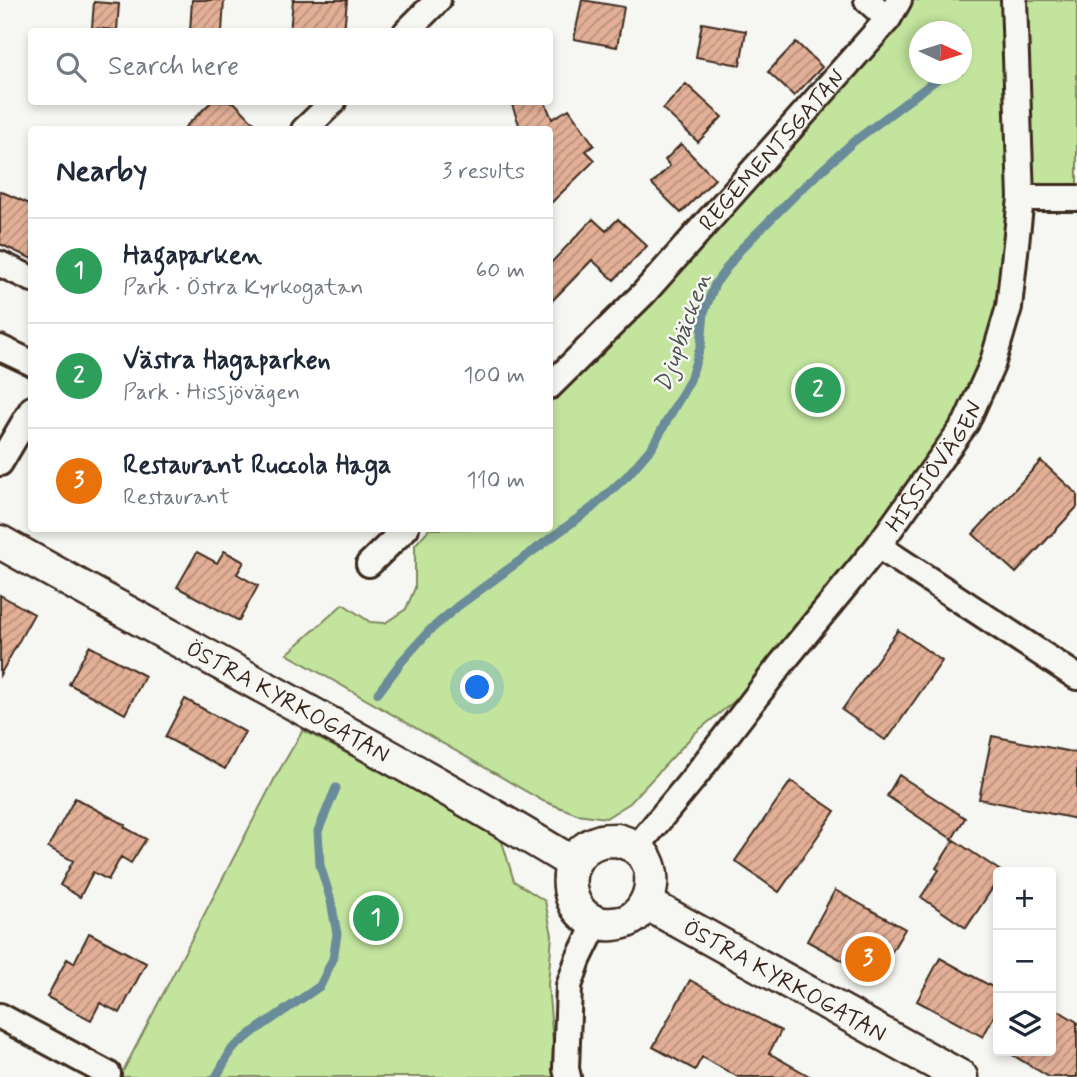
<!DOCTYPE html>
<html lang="en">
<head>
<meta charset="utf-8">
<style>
	body { margin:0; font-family:Mynerve,sans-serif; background:#f2f2f3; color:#1f2937 }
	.controls { position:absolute; right:21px; bottom:21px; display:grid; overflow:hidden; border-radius:7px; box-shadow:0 4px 10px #0003 }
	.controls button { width:63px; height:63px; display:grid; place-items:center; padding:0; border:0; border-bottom:2px solid #e0e1e3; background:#fff; color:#1f2937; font:35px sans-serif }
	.compass { position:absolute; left:909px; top:21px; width:63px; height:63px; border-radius:50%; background:#fff; box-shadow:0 4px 10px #0003; rotate:94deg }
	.you { position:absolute; left:478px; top:688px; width:24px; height:24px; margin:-18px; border:5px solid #fff; border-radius:50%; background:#1a73e8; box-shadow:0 0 0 10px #1a73e833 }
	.badge { display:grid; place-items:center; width:46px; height:46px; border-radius:50%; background:#2563eb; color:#fff; font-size:23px; font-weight:700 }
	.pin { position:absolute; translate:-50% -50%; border:4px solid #fff; box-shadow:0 2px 7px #0006 }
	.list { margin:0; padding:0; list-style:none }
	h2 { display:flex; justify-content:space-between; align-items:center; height:91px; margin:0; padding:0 28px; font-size:30px }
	h2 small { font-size:23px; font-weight:400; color:#747a83 }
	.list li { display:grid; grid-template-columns:46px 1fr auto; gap:21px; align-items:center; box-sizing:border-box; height:105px; padding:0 28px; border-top:2px solid #e0e1e3 }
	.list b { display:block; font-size:26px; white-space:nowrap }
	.list p { margin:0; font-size:23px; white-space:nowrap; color:#747a83 }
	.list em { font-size:23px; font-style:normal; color:#747a83 }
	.icon { flex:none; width:38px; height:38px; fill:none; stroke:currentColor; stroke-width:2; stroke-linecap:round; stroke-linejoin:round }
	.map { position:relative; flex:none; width:1077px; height:1077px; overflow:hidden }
	.search { position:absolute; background:#fff; box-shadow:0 4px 10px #0003; left:28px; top:28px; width:525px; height:77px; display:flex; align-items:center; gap:18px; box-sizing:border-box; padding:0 24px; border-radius:7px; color:#747a83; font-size:26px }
	.panel { position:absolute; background:#fff; box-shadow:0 4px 10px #0003; left:28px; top:126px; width:525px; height:406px; border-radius:7px }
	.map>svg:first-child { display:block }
</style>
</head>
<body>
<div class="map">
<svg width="1077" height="1077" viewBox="0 0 1077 1077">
	<defs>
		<pattern id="building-hatch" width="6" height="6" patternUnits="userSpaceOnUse" patternTransform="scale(1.75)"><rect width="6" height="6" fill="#e3b097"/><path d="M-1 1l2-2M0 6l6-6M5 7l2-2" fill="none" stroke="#b98f7b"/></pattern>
	</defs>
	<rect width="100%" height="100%" fill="#f6f6f2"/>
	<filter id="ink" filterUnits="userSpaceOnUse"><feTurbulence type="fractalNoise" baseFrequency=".0143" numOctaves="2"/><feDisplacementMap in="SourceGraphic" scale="14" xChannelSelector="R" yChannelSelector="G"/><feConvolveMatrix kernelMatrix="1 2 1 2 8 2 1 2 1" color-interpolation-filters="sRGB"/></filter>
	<g filter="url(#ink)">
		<path fill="#c2e49d" stroke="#7e875e" stroke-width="2" fill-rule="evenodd" d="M 899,0 L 1077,0 L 1077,198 L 1021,198 L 992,365 L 782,663 L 695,733 L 630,803 L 606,818 L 577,814 L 543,801 L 287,654 L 343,604 L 370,622 L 385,623 L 406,609 L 415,588 L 415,545 L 429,529 L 550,528 L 550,391 ZM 920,32 L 962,32 L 962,74 L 920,74 Z
			M 303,730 L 500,835 L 514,881 L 545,901 L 552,935 L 548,985 L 556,1077 L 120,1077 L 276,776 Z"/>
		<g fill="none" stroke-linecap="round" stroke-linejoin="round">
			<path stroke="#6a8b99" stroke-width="9" d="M 378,693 L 402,661 L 429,631 L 458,606 L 592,508 L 628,475 L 652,447 L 690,380 L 701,345 L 704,312 L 715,284 L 740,250 L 796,194 L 853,142 L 940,77
				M 216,1077 L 232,1049 L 256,1030 L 320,986 L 333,959 L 337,934 L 331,901 L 320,865 L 318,831 L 336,788"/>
		</g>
		<path fill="url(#building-hatch)" stroke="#3b2a1e" stroke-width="2" d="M 192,0 L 224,0 L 222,32 L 190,32 Z
			M 293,0 L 347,0 L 344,32 L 290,32 Z
			M 582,0 L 624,7 L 617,47 L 574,39 Z
			M 94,2 L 119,4 L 117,30 L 92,28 Z
			M 702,23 L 746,31 L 740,65 L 696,57 Z
			M 796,42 L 822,67 L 794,96 L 768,72 Z
			M 686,84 L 722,117 L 698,142 L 663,109 Z
			M 211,102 L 234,102 L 261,130 L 182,130 Z
			M 511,102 L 545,102 L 552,119 L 569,109 L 594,145 L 586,151 L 595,160 L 550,204 L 550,130 L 521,130 Z
			M 681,144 L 715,179 L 681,213 L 652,184 L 670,166 L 665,160 Z
			M 0,191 L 32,205 L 32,259 L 0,244 Z
			M 593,219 L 606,231 L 618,219 L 647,246 L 614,280 L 592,260 L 550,303 L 550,264 Z
			M 1041,461 L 1077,494 L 1077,507 L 1016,573 L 973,534 Z
			M 224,551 L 244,562 L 237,574 L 258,586 L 239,621 L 177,587 L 197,552 L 217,563 Z
			M 0,595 L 34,614 L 0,675 Z
			M 898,630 L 942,661 L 889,737 L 888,736 L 885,740 L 842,710 Z
			M 89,646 L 145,676 L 125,714 L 69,684 Z
			M 185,699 L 245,732 L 225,769 L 165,737 Z
			M 992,736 L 1077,753 L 1077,819 L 979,799 Z
			M 899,775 L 965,818 L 952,839 L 887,796 Z
			M 791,781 L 835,811 L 779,892 L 735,861 Z
			M 75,798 L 125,825 L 124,827 L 146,839 L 131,863 L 121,857 L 108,880 L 93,872 L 80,897 L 60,885 L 73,861 L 48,847 Z
			M 954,840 L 1002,872 L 998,872 L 998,880 L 966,928 L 921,897 L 939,870 L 936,868 Z
			M 835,890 L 905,929 L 876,979 L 807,941 Z
			M 89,933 L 146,963 L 120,1013 L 100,1003 L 91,1020 L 47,997 L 67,959 L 74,963 Z
			M 940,958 L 998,990 L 998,1008 L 983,1037 L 917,1001 Z
			M 690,980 L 781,1031 L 769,1053 L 811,1077 L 738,1077 L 702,1057 L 695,1070 L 653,1047 Z
			M 1051,1006 L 1077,1022 L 1077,1077 L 1049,1077 L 1006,1051 L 1051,1051 Z"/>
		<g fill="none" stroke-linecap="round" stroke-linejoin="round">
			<defs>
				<g id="minor">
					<path d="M 867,0 L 888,19"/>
					<path d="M 406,32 L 438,0"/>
					<path d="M 304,130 L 333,102"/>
					<path d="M 1021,198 L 1077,198"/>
					<path d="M 0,264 L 32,279"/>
					<path d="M 0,348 L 32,363"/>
					<path id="s1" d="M 550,386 L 644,293 L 888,19 L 899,0"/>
					<path d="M 0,463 L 32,409"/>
					<path d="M 878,546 L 1077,677"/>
					<path d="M 369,564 L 406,528"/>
					<path id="s2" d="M 636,848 L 692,780 L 782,663 L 878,546 L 966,423 L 992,365 L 1009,307 L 1021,198 L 1014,0"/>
					<path d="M 0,1016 L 108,1074 L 107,1077"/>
					<path d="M 568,1077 L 566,1069 L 569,986 L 578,960 L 597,921"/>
				</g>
				<g id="tertiary">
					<path id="s3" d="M 0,542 C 191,649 386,750 573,863"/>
					<path d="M 617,840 C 623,842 631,844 636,848 C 656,863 655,892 641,910 C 633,920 625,923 613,924 C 565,929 551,855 601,841 C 605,840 611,840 617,840 Z"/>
					<path id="s4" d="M 646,903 L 961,1077"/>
				</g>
			</defs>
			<use href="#minor" stroke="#3b2a1e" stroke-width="30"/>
			<use href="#tertiary" stroke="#3b2a1e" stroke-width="37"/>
			<use href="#minor" stroke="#f6f6f2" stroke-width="24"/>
			<use href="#tertiary" stroke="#f6f6f2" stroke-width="32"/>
		</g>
	</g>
	<g text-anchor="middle" stroke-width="5" stroke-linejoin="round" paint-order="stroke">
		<g font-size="23" fill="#3b2a1e" stroke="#f6f6f2">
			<text dy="8" stroke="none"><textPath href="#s1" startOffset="324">REGEMENTSGATAN</textPath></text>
			<text dy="8" stroke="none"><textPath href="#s2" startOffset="485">HISSJÖVÄGEN</textPath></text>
			<text dy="8" stroke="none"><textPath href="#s3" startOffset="329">ÖSTRA KYRKOGATAN</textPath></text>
			<text dy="8" stroke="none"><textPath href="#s4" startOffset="159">ÖSTRA KYRKOGATAN</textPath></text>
		</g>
		<g font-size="24" font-style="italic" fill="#4e5251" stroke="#f6f6f2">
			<text transform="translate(682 332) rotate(-70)" y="8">Djupbäcken</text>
		</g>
	</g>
</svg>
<div class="controls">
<button>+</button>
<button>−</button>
<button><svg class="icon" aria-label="layers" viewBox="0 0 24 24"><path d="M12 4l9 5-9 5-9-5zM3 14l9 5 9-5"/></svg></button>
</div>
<svg class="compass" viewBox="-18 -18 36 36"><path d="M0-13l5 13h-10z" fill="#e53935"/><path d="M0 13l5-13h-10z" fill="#747a83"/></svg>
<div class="you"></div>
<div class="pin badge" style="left:376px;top:918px;background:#2e9e5b">1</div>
<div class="pin badge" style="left:818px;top:390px;background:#2e9e5b">2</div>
<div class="pin badge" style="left:868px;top:959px;background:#e8710a">3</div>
<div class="search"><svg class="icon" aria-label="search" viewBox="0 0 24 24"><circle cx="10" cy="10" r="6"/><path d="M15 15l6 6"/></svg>Search here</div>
<section class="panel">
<h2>Nearby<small>3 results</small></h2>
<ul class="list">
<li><span class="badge" style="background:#2e9e5b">1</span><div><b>Hagaparken</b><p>Park · Östra Kyrkogatan</p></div><em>60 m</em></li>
<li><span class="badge" style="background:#2e9e5b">2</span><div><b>Västra Hagaparken</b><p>Park · Hissjövägen</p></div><em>100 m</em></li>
<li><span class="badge" style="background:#e8710a">3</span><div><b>Restaurant Ruccola Haga</b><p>Restaurant</p></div><em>110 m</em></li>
</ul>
</section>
</div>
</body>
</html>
